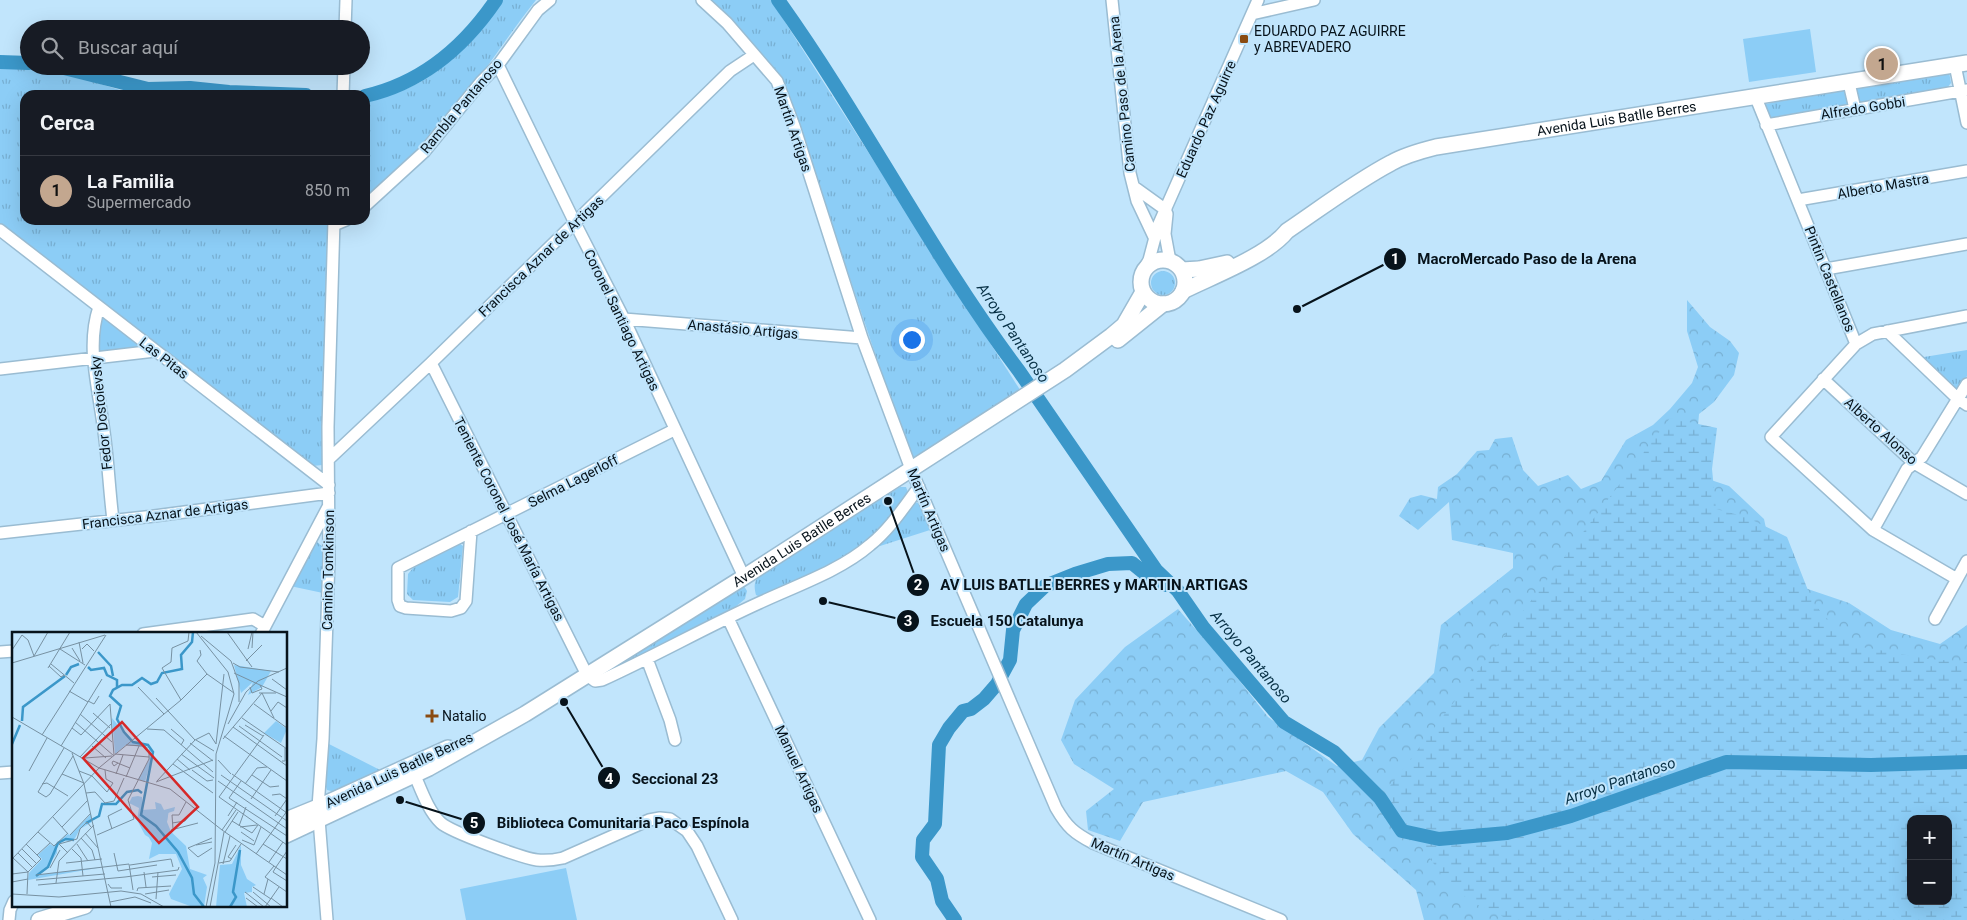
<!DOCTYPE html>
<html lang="es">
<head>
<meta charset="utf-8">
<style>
	body { margin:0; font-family:Roboto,sans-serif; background:#20242c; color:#f1f3f6 }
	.controls { position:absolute; right:15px; bottom:15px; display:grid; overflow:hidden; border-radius:10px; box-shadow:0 5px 20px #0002 }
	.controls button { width:45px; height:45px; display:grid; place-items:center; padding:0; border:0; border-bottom:1px solid #363941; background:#171b24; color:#f1f3f6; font:25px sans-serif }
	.you { position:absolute; left:911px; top:339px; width:18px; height:18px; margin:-12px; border:4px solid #fff; border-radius:50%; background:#1a73e8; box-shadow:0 0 0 8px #1a73e833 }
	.badge { display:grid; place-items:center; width:32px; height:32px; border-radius:50%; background:#c3a78f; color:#111; font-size:16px; font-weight:700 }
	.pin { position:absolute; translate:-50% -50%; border:2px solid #fff; box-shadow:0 1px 5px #0006 }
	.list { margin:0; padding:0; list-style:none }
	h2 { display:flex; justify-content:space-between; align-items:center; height:65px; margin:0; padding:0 20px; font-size:21px }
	h2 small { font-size:16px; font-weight:400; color:#9ea1a6 }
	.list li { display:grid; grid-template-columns:32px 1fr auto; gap:15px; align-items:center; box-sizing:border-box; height:70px; padding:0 20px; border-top:1px solid #363941 }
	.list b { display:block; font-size:19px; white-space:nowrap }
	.list p { margin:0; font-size:16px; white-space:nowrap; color:#9ea1a6 }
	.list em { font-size:16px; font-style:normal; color:#9ea1a6 }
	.icon { flex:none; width:28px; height:28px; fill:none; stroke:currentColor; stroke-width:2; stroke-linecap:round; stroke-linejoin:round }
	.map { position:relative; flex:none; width:1967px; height:920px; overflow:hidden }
	.search { position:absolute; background:#171b24; box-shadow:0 5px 20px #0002; left:20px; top:20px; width:350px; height:55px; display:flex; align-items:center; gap:12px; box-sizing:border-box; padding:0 18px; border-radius:28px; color:#9ea1a6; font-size:19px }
	.panel { position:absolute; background:#171b24; box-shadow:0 5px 20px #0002; left:20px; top:90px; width:350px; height:135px; border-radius:15px }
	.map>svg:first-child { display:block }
</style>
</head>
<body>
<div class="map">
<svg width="1967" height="920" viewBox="0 0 1967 920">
	<defs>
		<pattern id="grass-tufts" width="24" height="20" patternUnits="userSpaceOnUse" patternTransform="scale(1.25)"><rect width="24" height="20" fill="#8ccdf6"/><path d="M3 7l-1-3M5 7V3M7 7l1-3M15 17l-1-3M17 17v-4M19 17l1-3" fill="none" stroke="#77afd2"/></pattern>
		<pattern id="forest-crowns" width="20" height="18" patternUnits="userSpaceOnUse" patternTransform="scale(1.25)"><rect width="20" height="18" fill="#8ccdf6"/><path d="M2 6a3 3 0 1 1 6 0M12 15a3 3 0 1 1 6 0" fill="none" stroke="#77afd2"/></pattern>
		<pattern id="wetland-marsh" width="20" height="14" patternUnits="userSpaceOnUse" patternTransform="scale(1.25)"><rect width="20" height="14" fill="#8ccdf6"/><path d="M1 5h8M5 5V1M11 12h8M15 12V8" fill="none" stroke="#77afd2"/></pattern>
	</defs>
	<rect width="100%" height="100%" fill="#c1e5fc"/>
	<path fill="url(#grass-tufts)" d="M 501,0 L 536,0 C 500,45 471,95 432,137 C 412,160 387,180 365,201 L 365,102 C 378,98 392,94 406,89 C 448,72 474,34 501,0 Z
		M 708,0 L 771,0 L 1022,393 L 916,457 L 911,457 L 904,440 L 787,91 L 773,69 Z
		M 0,63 C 47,68 91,80 135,95 L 25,95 L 25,220 L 334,220 L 324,462 L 322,465 L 313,466 L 0,223 Z
		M 1949,72 L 1951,83 L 1947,88 L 1865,105 C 1860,101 1854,97 1855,90 L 1858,88 Z
		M 1845,90 L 1850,101 L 1847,108 L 1771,120 L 1763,105 L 1803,95 Z
		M1151 283a12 12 0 1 1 24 0a12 12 0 1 1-24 0Z
		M 104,316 L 144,344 L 143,348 L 98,353 L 97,324 L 101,317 Z
		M 1967,350 L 1967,376 L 1957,392 L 1923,360 L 1924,357 Z
		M 900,487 L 906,487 L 909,495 L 893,517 L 853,554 L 760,597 L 756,595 C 753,584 755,579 763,572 Z
		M 915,502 L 921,504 L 931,526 L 930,530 L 880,546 L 877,543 Z
		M 316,541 L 324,548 L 323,593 L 290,586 Z
		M 459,543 L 463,546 L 458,597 L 450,602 L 413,600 L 407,594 L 408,574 L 413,568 Z
		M 744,586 L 747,591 L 745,599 L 734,608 L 618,669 L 602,672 Z
		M 327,743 L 382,771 L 335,792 L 327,790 L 326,787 Z"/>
	<path fill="url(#forest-crowns)" d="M 1687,300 L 1710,327 L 1730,341 L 1739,353 L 1734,375 L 1714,402 L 1699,414 L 1695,464 L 1702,477 L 1729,486 L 1764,519 L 1770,547 L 1793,584 L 1849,603 L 1891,630 L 1940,644 L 1967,625 L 1967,813 L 1948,819 L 1911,819 L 1719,920 L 1424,920 L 1416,890 L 1353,834 L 1323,792 L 1286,771 L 1143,802 L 1120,841 L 1088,830 L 1086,811 L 1114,789 L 1074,764 L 1061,740 L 1075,700 L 1125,647 L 1178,609 L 1227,665 L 1268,717 L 1337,766 L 1362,760 L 1379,728 L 1434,673 L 1441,625 L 1513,568 L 1513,553 L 1452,540 L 1449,502 L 1418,530 L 1399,516 L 1410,498 L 1421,495 L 1437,499 L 1438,487 L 1457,474 L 1477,451 L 1489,450 L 1495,439 L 1512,437 L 1523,470 L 1538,486 L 1568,475 L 1581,489 L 1601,481 L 1626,440 L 1653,425 L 1670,409 L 1692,383 L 1698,367 L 1687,331 Z"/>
	<path fill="url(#wetland-marsh)" fill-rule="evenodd" d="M 1670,418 L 1717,428 L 1712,469 L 1716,509 L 1746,517 L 1787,537 L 1813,603 L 1851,645 L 1929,659 L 1967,662 L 1967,920 L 1510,920 L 1474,903 L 1448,884 L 1403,820 L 1387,790 ZM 1911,819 L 1948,819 L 1948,901 L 1911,901 Z"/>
	<path fill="#8ccdf6" d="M 1810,29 L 1816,72 L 1749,82 L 1743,39 Z
		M 566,868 L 577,920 L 466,920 L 460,889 Z"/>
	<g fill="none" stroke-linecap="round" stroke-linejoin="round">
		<path stroke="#3b97c9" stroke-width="14" d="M 778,0 C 864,120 930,253 1019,371 L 1156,570 L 1178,591 L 1203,627 L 1284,722 L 1334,752 L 1380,798 L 1402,831 L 1439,839 L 1507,833 L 1571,816 L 1726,762 L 1871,765 L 1967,762
			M 0,62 L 29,63
			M 56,66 L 148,89 L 190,88 L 229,92 L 306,95
			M 365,96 C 422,83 464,47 496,0
			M 955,920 L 942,901 L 937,879 L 922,857 L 923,840 L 935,824 L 939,745 L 949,728 L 963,711 L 971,709 L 984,699 L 997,684 L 1010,660 L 1013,630 L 1026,604 L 1045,586 L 1075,574 L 1108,564 L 1132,563 L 1148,576 L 1165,585"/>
		<defs>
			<path id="minor" d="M 702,0 L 727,23 L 777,81 L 794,126 L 862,338 L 911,469 L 1056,808 C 1067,827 1074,833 1093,843 L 1281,920
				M 1112,0 L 1130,173 L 1137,201 L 1154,237
				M 1252,14 L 1314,0
				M 345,29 L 346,0
				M 498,65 L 575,223 L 624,319 L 744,577
				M 1955,65 L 1967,123
				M 1849,83 L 1855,109
				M 343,95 L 344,66
				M 1756,98 L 1856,344 L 1771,437 L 1873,530 L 1957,579
				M 1766,125 L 1967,90
				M 1134,187 L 1166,210
				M 1798,200 L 1967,171
				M 365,206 L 424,152 L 481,82 L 498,65 L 538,10 L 550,0
				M 1167,214 L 1165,234 L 1170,261
				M 334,225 L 346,220
				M 0,230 L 329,485
				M 1826,269 L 1967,244
				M 1143,271 L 1149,260 L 1158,226 L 1258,0
				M 99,307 C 86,346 98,385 103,425 C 108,456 109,488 113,520
				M 624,319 L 862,338
				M 1887,331 L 1958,399 L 1967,405
				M 1856,344 L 1873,334 L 1967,316
				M 431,363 L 587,675 L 595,681 L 602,680 C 655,656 706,627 759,603 C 795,586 840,571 870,545 C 890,529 904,507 919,487
				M 0,369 L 155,351
				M 1823,379 L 1914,463 L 1967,494
				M 329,459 L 431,363 L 730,71 L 754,55
				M 1873,530 L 1907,469 L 1922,457 L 1967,384
				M 471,531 L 466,601 L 461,608 L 451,611 L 406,608 L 400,606 L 398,600 L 398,568 C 490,522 582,476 674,430
				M 0,533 L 154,516 L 329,493
				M 728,618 L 870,920
				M 1935,619 L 1967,561
				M 143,634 L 253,619 L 265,626
				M 261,634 L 328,507
				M 0,652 L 14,651
				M 647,659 L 670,720 L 675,740
				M 412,769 C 420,786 427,810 441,823 C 451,832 522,858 537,860 C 546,861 554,860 563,858 L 649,820 L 660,818 L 670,819 L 687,831 L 697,846 L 732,920
				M 0,773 L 14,772
				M 9,920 L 10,910 L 14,901
				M 327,920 L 318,807 L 323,739 L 329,558 L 328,427 L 334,220"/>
			<g id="major">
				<circle cx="1163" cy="282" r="22"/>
				<path d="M 1182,270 L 1199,269 L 1227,263"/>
				<path id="s1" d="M 1183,291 C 1213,276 1267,256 1287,231 C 1321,208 1355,182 1391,163 C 1405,155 1420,151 1436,147 L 1967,63"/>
				<path d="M 1118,340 L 1163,304"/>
				<path d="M 286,820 L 318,807 L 448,748"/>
				<path id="s2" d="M 286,835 L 429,768 L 525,714 L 744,577 L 1065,370 L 1111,336 L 1124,325 L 1143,292"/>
				<path d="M 39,920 L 85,906"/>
			</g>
		</defs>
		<use href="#minor" stroke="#9abcd2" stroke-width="14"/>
		<use href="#major" stroke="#9abcd2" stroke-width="18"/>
		<use href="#minor" stroke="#fff" stroke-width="11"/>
		<use href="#major" stroke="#fff" stroke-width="15"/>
	</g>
	<g fill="#8a4b11" stroke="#c1e5fc" stroke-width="2">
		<rect x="1239" y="34" width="10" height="10" rx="2.5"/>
		<path d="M429.5 708.5h5v5h5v5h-5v5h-5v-5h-5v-5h5z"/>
	</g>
	<g text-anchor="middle" stroke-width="4" stroke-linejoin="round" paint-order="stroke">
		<g font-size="14" fill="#07131b" stroke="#c1e5fc" text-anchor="start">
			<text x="1254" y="36">EDUARDO PAZ AGUIRRE<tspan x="1254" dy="16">y ABREVADERO</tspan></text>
			<text x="442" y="721">Natalio</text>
		</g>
		<g font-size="14" fill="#07131b" stroke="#c1e5fc">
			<text transform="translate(1122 94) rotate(-96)" y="5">Camino Paso de la Arena</text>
			<text transform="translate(461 106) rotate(-50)" y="5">Rambla Pantanoso</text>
			<text transform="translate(1863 108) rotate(-9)" y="5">Alfredo Gobbi</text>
			<text transform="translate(1206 119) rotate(-66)" y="5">Eduardo Paz Aguirre</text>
			<text dy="5" stroke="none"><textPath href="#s1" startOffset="476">Avenida Luis Batlle Berres</textPath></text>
			<text transform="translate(793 129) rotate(71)" y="5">Martín Artigas</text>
			<text transform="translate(1883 186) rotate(-10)" y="5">Alberto Mastra</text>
			<text transform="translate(541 256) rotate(-44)" y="5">Francisca Aznar de Artigas</text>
			<text transform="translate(1830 279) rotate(68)" y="5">Pintin Castellanos</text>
			<text transform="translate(622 320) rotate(64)" y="5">Coronel Santiago Artigas</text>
			<text transform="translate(743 329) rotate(5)" y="5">Anastásio Artigas</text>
			<text transform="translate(164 358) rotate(38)" y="5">Las Pitas</text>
			<text transform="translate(101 413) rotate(-96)" y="5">Fedor Dostoievsky</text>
			<text transform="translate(1881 431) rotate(42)" y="5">Alberto Alonso</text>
			<text transform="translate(573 481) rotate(-27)" y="5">Selma Lagerloff</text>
			<text transform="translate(929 510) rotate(67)" y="5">Martín Artigas</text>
			<text transform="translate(165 514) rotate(-7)" y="5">Francisca Aznar de Artigas</text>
			<text transform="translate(509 519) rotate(63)" y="5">Teniente Coronel José María Artigas</text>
			<text dy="5" stroke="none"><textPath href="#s2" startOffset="595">Avenida Luis Batlle Berres</textPath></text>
			<text transform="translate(328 570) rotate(-89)" y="5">Camino Tomkinson</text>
			<text transform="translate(799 769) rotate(65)" y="5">Manuel Artigas</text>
			<text transform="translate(399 770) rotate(-25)" y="5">Avenida Luis Batlle Berres</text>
			<text transform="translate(1133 859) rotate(23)" y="5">Martín Artigas</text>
		</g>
		<g font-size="15" font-style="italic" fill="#062f44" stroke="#c1e5fc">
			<text transform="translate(1013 333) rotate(56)" y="5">Arroyo Pantanoso</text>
			<text transform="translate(1251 657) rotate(50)" y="5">Arroyo Pantanoso</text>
			<text transform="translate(1620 781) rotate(-19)" y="5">Arroyo Pantanoso</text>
		</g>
	</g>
	<g transform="translate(12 632)">
		<rect width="275" height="275" fill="#c1e5fc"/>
		<path d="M 222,33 L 259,39 L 250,55 L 236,63 L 241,50 L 229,61 ZM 100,86 L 119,109 L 139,116 L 140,124 L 133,150 L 126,147 L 137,128 L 137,116 L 114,113 L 103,122 ZM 264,89 L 275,97 L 269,111 L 252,101 ZM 79,182 L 80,190 L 68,197 L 62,208 L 54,207 L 45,213 L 45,221 L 35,236 L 24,243 L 91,235 L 16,248 L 17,241 L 30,227 L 26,223 L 38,212 L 41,214 L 56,202 L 58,203 Z" fill="#8ccdf6"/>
		<path d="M 126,164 L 130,165 L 130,178 L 144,177 L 143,170 L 149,172 L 152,178 L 163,175 L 162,179 L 156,181 L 155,190 L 171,229 L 171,237 L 164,221 L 133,203 L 125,188 L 127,176 L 117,171 L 120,165 Z" fill="#8ccdf6"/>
		<path d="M 157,178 L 154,195 L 174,214 L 178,237 L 195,243 L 191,246 L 195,255 L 192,275 L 178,274 L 159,267 L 157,262 L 170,237 L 164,222 L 147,222 L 137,227 L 140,211 L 129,191 L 130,181 ZM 229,213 L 229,233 L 235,247 L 244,253 L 240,255 L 240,260 L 232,261 L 235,275 L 204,275 L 208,233 L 220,232 Z" fill="#8ccdf6"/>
		<path fill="none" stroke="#3b97c9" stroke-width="2.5" d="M 181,0 L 180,10 L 169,23 L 170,37 L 150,41 L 145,50 L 139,52 L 130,46 L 120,53 L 110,53 L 101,58 L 98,64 L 109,74 L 105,87 L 112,100 L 121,110 L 136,113 L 141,120 L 129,183 L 144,194 L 166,220 L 180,246 L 182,262 L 192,275M 86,20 L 99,34 L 101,44M 76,35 L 79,38 L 92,36 L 95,43 L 105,48 L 105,56M 54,43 L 59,35 L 67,32M 10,89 L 11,75 L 53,44M 0,112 L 8,93M 74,191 L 87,184 L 90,172 L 104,172 L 115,160 L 126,158 L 130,161M 24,244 L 36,235 L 46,211 L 54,207 L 62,208M 218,275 L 224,265 L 221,260 L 228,218"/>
		<path fill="none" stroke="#7791a2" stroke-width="1" d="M 184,0 L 216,40 L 222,62 L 204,122 L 203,231 L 194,275M 215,0 L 240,35M 189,4 L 219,29 L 227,51 L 227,70M 67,10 L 71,31M 60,16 L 68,29M 240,16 L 241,0M 48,17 L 73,33M 70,17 L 75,12 L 82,19M 236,17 L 240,0M 0,18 L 10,3 L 16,8 L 22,24M 188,18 L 189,23 L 185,29 L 195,42 L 222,61M 22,24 L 36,0M 234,29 L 250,13M 0,31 L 93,3M 221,31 L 228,35 L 267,40M 39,32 L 62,51M 37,34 L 49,45 L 52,43M 36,36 L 58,0M 222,41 L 248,53 L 250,57 L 240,61 L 238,55M 260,47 L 275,58M 246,49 L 275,36M 248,53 L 275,65M 126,55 L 152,82M 57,59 L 76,70M 247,61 L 264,61M 250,61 L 262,86M 144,66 L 183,108M 169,68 L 150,36 L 159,30 L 160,16 L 176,9 L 177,0M 76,69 L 82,72 L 87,64M 98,72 L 102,123M 242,72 L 275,96M 259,79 L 266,70 L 275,76M 81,81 L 98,96M 68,82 L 100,110M 0,85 L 87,136 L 158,157 L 210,198 L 275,243M 230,86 L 275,117M 63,90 L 102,124M 216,92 L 234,60 L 246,49M 233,93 L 251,104M 227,94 L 270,125M 221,95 L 275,134M 60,96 L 69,103 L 98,72M 135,97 L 152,98 L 201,140M 159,97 L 172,108 L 169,113M 30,103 L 94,3M 252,103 L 207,165 L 275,213M 212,104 L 275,149M 211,107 L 250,61M 184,108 L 202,119M 178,111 L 201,129M 204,112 L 212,42M 49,114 L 90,47M 80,114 L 94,126M 52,116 L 26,160 L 34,165 L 38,162 L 61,124M 60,121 L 72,152 L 99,275M 103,122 L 137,125M 169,122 L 202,146M 68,125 L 100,91M 73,126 L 100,124M 165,127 L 178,138M 206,128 L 219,142M 270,129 L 273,129 L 273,116M 106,131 L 102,134 L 100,131 L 101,129 L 106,131 L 108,132 L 118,136M 161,132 L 201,161M 180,138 L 195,149 L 201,148M 17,139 L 35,106M 67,139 L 80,144 L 95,160 L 101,151 L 94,147 L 93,138M 50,142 L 72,151M 104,142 L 111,123M 220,142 L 275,181M 209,143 L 275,189M 240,143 L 258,155 L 267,154M 114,145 L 127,114M 145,149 L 183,108 L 197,101 L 204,112M 206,149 L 275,197M 229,149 L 217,166 L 275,204M 144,150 L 201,128M 30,152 L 35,151 L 56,164M 233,152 L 245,136 L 255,135M 74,161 L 83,160 L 93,171 L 102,169M 260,163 L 268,162 L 275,167 L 263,184M 239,167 L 259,138M 102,169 L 112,146M 216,184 L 225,170M 41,185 L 56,202M 220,189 L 240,201 L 246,193M 160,191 L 173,189 L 183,177M 227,194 L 234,175M 50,195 L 76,168M 228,195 L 245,193M 100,197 L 96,184 L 110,177M 161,197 L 160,183 L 167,183 L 174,170M 159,198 L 186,191M 210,198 L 224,178M 26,200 L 42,214 L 56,201M 213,200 L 226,180M 229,200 L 242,209M 73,201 L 86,216M 58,203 L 79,181M 85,203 L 122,187 L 116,168 L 137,127 L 137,119 L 133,114 L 114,113M 69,206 L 80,218 L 83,228M 230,208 L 242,213 L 249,195M 14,212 L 29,227 L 16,240 L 15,262M 65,212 L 76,229M 251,212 L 275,227M 184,213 L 200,210M 200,216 L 186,225 L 176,216 L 200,206M 10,217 L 25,232M 60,217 L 69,226 L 71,244M 6,221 L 21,236M 56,221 L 47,212 L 65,207 L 68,197 L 75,190 L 79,195M 102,221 L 106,239 L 145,233M 244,222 L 275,179M 25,223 L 38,211M 0,225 L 16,240M 0,227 L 88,135 L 169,68 L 195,42M 220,227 L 216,225 L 224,213M 257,230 L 271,210M 54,231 L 90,227M 207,231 L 218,229 L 229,212M 211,232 L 218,204M 118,233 L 159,227 L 161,235M 262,234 L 253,245 L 275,260M 264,235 L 261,240 L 275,249M 264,235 L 275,219M 38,236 L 48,218M 132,240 L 134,255M 0,242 L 16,240M 24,243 L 117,232 L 121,258M 140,245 L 164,243M 24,248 L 93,242M 0,250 L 16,247M 44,251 L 47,229 L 82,193M 96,252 L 99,256 L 110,256M 26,253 L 113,245 L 166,238 L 167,235M 241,255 L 259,267M 125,259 L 126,256 L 159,254M 233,260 L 252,275M 241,260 L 259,275M 0,262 L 47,265 L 109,259 L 129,262 L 152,275M 133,262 L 157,258M 252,262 L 256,247M 123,265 L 139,271M 234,266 L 246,275M 259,266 L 271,275M 144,267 L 146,240M 98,270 L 123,265M 198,275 L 212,200M 253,275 L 267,255"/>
		<path fill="#d62828" fill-opacity="0.15" stroke="#d62828" stroke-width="2.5" d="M 110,90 L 186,175 L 147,211 L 71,126 Z"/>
		<rect width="275" height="275" fill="none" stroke="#07131b" stroke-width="2.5"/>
	</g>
	<path fill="none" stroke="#07131b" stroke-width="2" d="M1297 309L1395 259M888 501L918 585M823 601L908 621M564 702L609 778M400 800L474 823"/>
	<g fill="#07131b" stroke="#c1e5fc" stroke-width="2">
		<circle cx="1297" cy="309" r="5"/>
		<circle cx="888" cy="501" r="5"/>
		<circle cx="823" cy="601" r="5"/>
		<circle cx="564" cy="702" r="5"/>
		<circle cx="400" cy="800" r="5"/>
		<circle cx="1395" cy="259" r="12"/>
		<circle cx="918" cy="585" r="12"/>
		<circle cx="908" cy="621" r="12"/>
		<circle cx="609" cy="778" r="12"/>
		<circle cx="474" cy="823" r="12"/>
	</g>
	<g font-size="15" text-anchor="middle" font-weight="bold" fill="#fff">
		<text x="1395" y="264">1</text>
		<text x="918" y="590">2</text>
		<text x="908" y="626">3</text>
		<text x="609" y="784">4</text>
		<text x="474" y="828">5</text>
	</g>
	<g font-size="15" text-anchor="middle" font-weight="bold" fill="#07131b" stroke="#c1e5fc" stroke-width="4" stroke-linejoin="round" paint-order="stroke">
		<text x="1527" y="264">MacroMercado Paso de la Arena</text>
		<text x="1094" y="590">AV LUIS BATLLE BERRES y MARTIN ARTIGAS</text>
		<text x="1007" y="626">Escuela 150 Catalunya</text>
		<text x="675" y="784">Seccional 23</text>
		<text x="623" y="828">Biblioteca Comunitaria Paco Espínola</text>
	</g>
</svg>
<div class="controls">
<button>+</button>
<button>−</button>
</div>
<div class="you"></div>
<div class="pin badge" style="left:1882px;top:64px">1</div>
<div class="search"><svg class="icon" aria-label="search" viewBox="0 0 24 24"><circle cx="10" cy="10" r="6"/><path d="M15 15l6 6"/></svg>Buscar aquí</div>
<section class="panel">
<h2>Cerca<small></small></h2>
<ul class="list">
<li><span class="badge">1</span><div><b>La Familia</b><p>Supermercado</p></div><em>850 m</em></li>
</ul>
</section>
</div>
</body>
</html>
